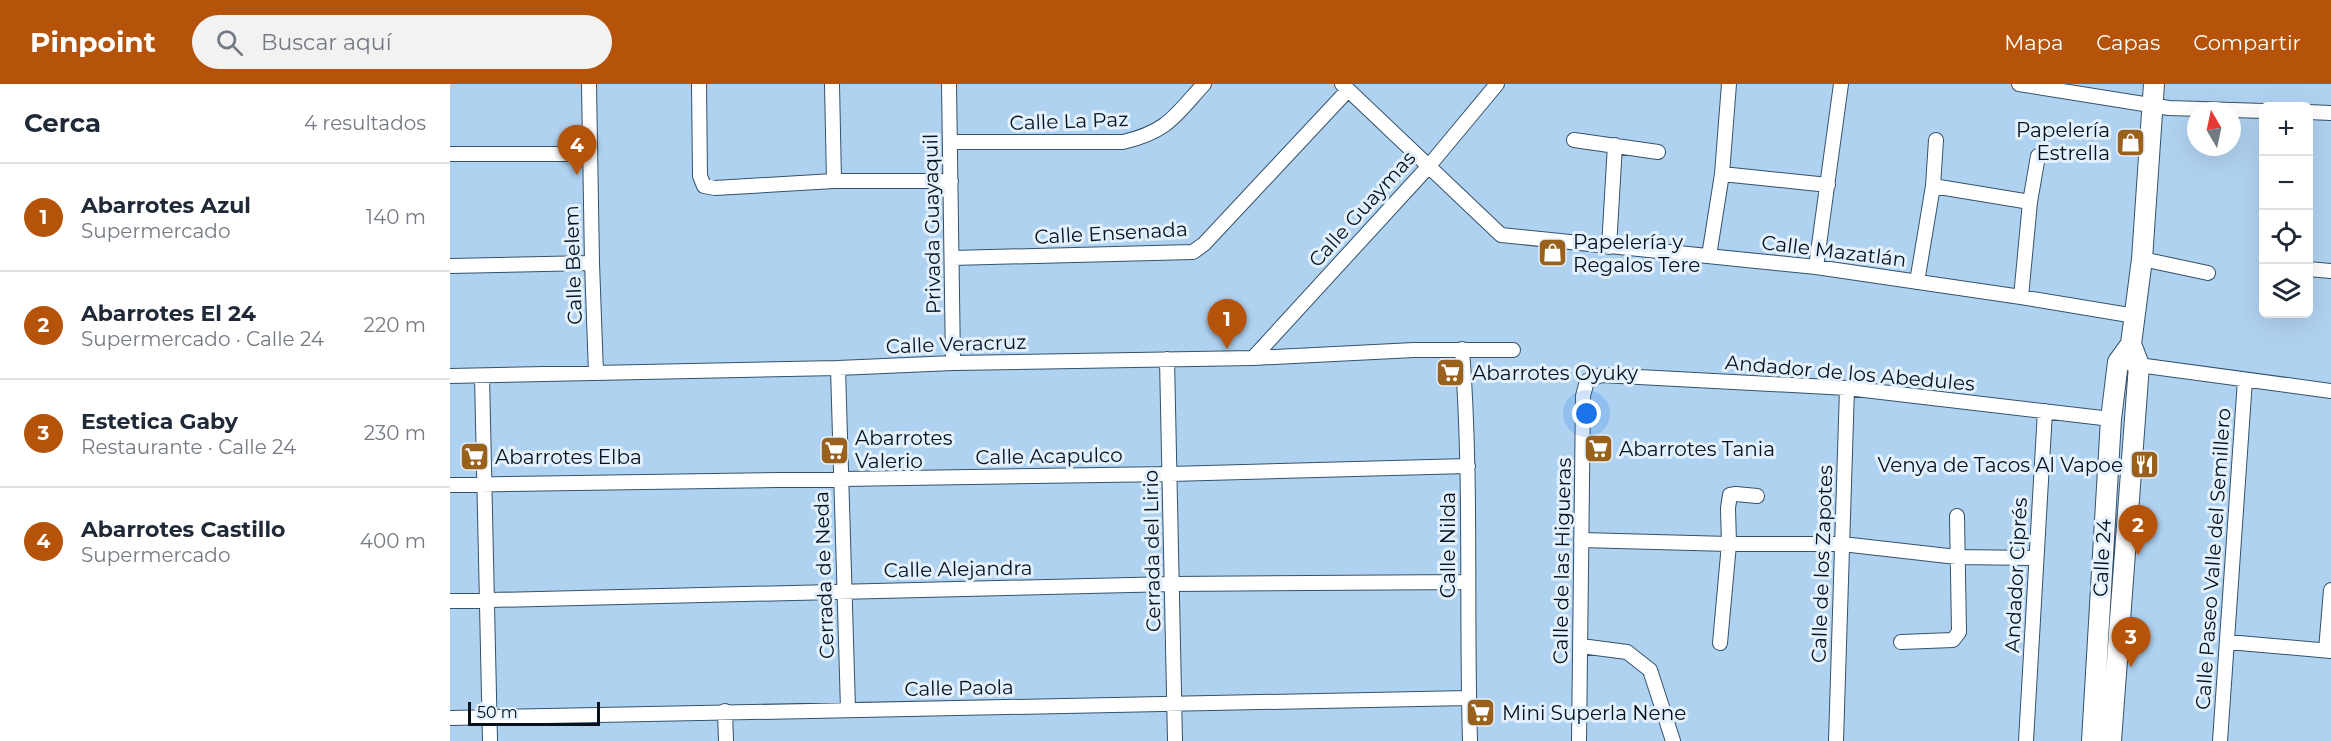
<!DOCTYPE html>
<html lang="es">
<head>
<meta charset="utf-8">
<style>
	body { margin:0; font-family:Montserrat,sans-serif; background:#f2f2f3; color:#1f2937 }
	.controls { position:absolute; right:18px; top:18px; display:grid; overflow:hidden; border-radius:9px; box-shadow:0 6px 24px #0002 }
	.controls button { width:54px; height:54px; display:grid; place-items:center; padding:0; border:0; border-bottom:2px solid #e0e1e3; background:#fff; color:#1f2937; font:30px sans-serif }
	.compass { position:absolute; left:1737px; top:18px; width:54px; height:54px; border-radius:50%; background:#fff; box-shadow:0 6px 24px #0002; rotate:351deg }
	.scale { position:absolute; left:18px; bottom:15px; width:132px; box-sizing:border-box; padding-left:6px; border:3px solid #05111b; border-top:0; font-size:16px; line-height:21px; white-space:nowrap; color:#05111b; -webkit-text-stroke:4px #e3f0fd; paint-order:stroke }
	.you { position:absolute; left:1137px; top:330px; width:21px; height:21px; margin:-15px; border:4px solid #fff; border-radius:50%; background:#1a73e8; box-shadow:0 0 0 9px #1a73e833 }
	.badge { display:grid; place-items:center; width:39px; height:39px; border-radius:50%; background:#b45309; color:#fff; font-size:20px; font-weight:700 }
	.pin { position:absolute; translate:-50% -50px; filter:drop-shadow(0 2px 3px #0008) }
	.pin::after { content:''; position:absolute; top:32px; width:21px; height:18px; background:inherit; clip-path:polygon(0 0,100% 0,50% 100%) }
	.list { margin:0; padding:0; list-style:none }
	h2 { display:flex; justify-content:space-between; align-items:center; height:78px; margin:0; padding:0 24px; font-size:26px }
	h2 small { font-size:20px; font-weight:400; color:#747a83 }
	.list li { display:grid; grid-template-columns:39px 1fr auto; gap:18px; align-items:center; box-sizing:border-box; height:108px; padding:0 24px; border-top:2px solid #e0e1e3 }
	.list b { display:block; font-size:22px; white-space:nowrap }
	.list p { margin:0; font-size:20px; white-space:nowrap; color:#747a83 }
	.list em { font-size:20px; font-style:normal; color:#747a83 }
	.icon { flex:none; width:33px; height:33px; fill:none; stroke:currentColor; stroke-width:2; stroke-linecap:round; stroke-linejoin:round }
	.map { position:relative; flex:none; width:1881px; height:657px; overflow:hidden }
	header { display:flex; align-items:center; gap:36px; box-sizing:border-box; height:84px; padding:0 30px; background:#b45309; color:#fff }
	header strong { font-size:28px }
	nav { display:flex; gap:33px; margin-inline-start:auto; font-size:21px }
	.search { width:420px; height:54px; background:#f2f2f3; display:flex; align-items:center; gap:15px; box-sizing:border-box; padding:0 21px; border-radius:33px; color:#747a83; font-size:22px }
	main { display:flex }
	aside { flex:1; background:#fff }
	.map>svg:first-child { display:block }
</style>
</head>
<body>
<header>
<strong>Pinpoint</strong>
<div class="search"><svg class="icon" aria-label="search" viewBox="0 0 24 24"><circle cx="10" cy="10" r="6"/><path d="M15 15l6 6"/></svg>Buscar aquí</div>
<nav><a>Mapa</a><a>Capas</a><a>Compartir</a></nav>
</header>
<main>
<aside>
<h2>Cerca<small>4 resultados</small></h2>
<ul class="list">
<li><span class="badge">1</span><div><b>Abarrotes Azul</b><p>Supermercado</p></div><em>140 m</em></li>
<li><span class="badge">2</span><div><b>Abarrotes El 24</b><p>Supermercado · Calle 24</p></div><em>220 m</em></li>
<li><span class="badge">3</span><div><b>Estetica Gaby</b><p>Restaurante · Calle 24</p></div><em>230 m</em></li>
<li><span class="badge">4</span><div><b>Abarrotes Castillo</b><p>Supermercado</p></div><em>400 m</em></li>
</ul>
</aside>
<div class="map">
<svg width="1881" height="657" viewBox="0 0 1881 657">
	<rect width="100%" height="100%" fill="#b0d2f1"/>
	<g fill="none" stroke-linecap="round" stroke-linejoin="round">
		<defs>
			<path id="street" d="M 139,0 L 142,179 L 146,289
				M 249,0 L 250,92 L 254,102 L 265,104 L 384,97 L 501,97
				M 382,0 L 384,97
				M 499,0 L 503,279
				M 892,0 L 1051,151 L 1366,183 L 1571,213 L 1685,232
				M 1569,0 L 1719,24 L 1814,27
				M 1858,28 L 1881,29
				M 1124,56 L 1208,68
				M 500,58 L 673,58 C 717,48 725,32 754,0
				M 0,70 L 140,70
				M 1272,90 L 1378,101
				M 1483,102 L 1580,118
				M 1159,163 L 1165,61
				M 1259,172 L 1272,90 L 1279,0
				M 502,174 L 743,168 L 754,160 L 898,6
				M 1692,175 L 1758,189
				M 0,182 L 142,179
				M 1366,183 L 1391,0
				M 1858,185 L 1881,187
				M 1467,198 L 1483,102 L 1486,56
				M 1571,213 L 1580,118 L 1588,72
				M 1012,265 C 1022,396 1016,527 1020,657
				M 803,274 L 978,83 L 1047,0
				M 717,275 L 725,657
				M 1681,280 L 1881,307
				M 388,284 L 398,625
				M 0,292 L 388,284 L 503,279 L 803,274 L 964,266 L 1063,266
				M 32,292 L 40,657
				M 0,401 L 720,390 L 1018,382
				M 1131,456 L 1279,460 L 1392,460 L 1507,473 L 1586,474
				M 0,517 L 722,500 L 1017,498
				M 1451,558 L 1503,556 L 1509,548 L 1507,432
				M 1778,558 L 1881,567
				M 1270,559 L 1279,460 L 1278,424 L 1280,411 L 1286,410 L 1307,412
				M 1131,562 L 1177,568 L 1200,586 L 1223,657
				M 1876,566 L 1881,506
				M 275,627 L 276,657
				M 0,634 L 1019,614
				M 1129,657 L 1133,312 L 1137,297 L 1151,291 L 1397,304 L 1661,335
				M 1386,657 L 1397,304
				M 1576,657 L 1595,327
				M 1770,657 L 1795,296"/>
			<path id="secondary" d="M 1642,657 L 1661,335 L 1668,278 L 1681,260
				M 1661,657 L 1689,281 L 1681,260 L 1692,175 L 1704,0"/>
		</defs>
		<use href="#street" stroke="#34526c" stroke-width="16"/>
		<use href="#secondary" stroke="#34526c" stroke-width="22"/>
		<use href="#street" stroke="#fff" stroke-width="14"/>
		<use href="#secondary" stroke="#fff" stroke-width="20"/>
	</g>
	<defs>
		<symbol id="shop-square" viewBox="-11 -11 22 22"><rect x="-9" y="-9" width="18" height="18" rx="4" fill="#99611c" stroke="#e3f0fd"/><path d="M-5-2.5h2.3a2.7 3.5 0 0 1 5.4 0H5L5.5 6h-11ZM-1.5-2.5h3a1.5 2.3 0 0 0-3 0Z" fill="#fff"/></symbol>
		<symbol id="supermarket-square" viewBox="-11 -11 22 22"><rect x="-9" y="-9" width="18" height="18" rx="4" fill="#99611c" stroke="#e3f0fd"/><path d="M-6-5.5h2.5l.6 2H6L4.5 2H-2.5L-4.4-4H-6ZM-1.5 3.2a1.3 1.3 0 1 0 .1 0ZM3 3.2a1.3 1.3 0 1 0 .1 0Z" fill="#fff"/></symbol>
		<symbol id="restaurant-square" viewBox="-11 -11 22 22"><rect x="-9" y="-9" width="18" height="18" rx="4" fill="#99611c" stroke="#e3f0fd"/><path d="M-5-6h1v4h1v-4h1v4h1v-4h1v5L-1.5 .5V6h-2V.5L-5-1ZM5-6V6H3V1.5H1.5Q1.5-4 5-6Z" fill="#fff"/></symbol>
	</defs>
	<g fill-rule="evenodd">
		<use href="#shop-square" x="1664" y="42" width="33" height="33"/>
		<use href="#shop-square" x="1086" y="152" width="33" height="33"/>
		<use href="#supermarket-square" x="984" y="272" width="33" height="33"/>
		<use href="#supermarket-square" x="1132" y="348" width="33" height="33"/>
		<use href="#supermarket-square" x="368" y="350" width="33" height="33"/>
		<use href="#supermarket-square" x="8" y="356" width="33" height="33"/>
		<use href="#restaurant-square" x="1678" y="364" width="33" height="33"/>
		<use href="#supermarket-square" x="1014" y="612" width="33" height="33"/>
	</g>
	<g text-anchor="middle" stroke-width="6" stroke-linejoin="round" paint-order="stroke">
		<g font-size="20" fill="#05111b" stroke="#e3f0fd">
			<text transform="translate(619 37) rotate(-2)" y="7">Calle La Paz</text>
			<text transform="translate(912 125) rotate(-48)" y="7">Calle Guaymas</text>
			<text transform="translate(482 140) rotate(-91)" y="7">Privada Guayaquil</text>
			<text transform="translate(661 149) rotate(-3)" y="7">Calle Ensenada</text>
			<text transform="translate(1384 167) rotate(7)" y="7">Calle Mazatlán</text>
			<text transform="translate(123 181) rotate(-92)" y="7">Calle Belem</text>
			<text transform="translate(506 260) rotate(-2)" y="7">Calle Veracruz</text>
			<text transform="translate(1400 289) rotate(5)" y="7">Andador de los Abedules</text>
			<text transform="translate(599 372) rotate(-1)" y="7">Calle Acapulco</text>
			<text transform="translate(998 461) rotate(-90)" y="7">Calle Nilda</text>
			<text transform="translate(702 467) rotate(-91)" y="7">Cerrada del Lirio</text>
			<text transform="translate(1652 474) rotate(-87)" y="7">Calle 24</text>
			<text transform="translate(1763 475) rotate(-86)" y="7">Calle Paseo Valle del Semillero</text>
			<text transform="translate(1112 477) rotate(-89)" y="7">Calle de las Higueras</text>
			<text transform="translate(1372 480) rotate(-88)" y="7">Calle de los Zapotes</text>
			<text transform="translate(508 485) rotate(-1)" y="7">Calle Alejandra</text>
			<text transform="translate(374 491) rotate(-92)" y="7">Cerrada de Neda</text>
			<text transform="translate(1566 491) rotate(-87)" y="7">Andador Ciprés</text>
			<text transform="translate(509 604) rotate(-1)" y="7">Calle Paola</text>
		</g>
		<g font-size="20" fill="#05111b" stroke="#e3f0fd" text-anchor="start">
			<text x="1660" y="53" text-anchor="end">Papelería<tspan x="1660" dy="23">Estrella</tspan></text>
			<text x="1123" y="165">Papelería y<tspan x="1123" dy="23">Regalos Tere</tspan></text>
			<text x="1022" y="296">Abarrotes Oyuky</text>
			<text x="405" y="361">Abarrotes<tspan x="405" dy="23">Valerio</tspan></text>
			<text x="1169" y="372">Abarrotes Tania</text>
			<text x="45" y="380">Abarrotes Elba</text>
			<text x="1673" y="388" text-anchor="end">Venya de Tacos Al Vapoe</text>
			<text x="1052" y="636">Mini Superla Nene</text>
		</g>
	</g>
</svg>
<div class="controls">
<button>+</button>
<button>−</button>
<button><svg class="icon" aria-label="locate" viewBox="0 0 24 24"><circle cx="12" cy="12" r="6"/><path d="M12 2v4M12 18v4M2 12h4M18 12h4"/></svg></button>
<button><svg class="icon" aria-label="layers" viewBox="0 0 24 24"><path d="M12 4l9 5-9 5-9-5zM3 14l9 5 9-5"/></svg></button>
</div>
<svg class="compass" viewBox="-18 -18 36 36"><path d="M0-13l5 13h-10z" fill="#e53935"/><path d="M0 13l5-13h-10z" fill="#747a83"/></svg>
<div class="scale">50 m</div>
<div class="you"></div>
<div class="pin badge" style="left:777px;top:265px">1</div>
<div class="pin badge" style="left:1688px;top:471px">2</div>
<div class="pin badge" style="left:1681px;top:583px">3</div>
<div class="pin badge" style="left:127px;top:91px">4</div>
</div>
</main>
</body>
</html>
